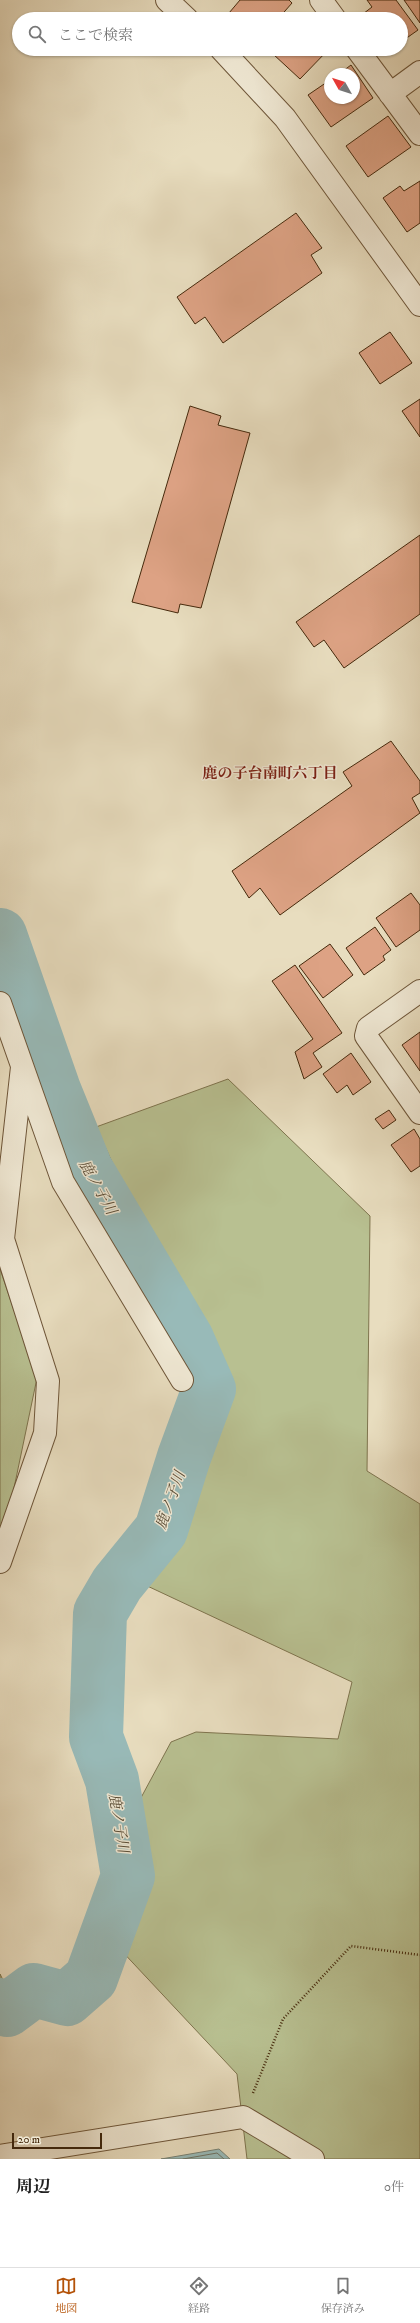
<!DOCTYPE html>
<html lang="ja">
<head>
<meta charset="utf-8">
<style>
	body { margin:0; font-family:"IM FELL DW Pica","Noto Serif JP",serif; background:#f6f6f6; color:#222 }
	.compass { position:absolute; left:324px; top:68px; width:36px; height:36px; border-radius:50%; background:#fff; box-shadow:0 1px 3px #0004; rotate:309deg }
	.scale { position:absolute; left:12px; bottom:10px; width:90px; box-sizing:border-box; padding-left:4px; border:2px solid #45290c; border-top:0; font-size:11px; line-height:14px; white-space:nowrap; color:#45290c; -webkit-text-stroke:3px #f0e9d5; paint-order:stroke }
	.list { margin:0; padding:0; list-style:none }
	h2 { display:flex; justify-content:space-between; align-items:center; height:52px; margin:0; padding:0 16px; font-size:17px }
	h2 small { font-size:13px; font-weight:400; color:#767676 }
	.icon { flex:none; width:22px; height:22px; fill:none; stroke:currentColor; stroke-width:2; stroke-linecap:round; stroke-linejoin:round }
	.map { position:relative; flex:none; width:420px; height:2159px; overflow:hidden }
	.search { position:absolute; background:#fff; box-shadow:0 1px 3px #0004; left:12px; right:12px; top:12px; height:44px; display:flex; align-items:center; gap:10px; box-sizing:border-box; padding:0 14px; border-radius:22px; color:#767676; font-size:15px }
	.sheet { height:108px; background:#fff }
	nav { display:flex; justify-content:space-around; align-items:center; box-sizing:border-box; height:56px; border-top:1px solid #e0e0e0; background:#fff; font-size:11px; color:#767676 }
	nav a { display:grid; justify-items:center; gap:2px }
	nav .on { color:#b45309 }
	.map>svg:first-child { display:block }
</style>
</head>
<body>
<div class="map">
<svg width="420" height="2159" viewBox="0 0 420 2159">
	<rect width="100%" height="100%" fill="#e8ddbf"/>
	<filter id="stains"><feTurbulence type="fractalNoise" baseFrequency=".005" numOctaves="4"/><feColorMatrix values="0 0 0 0 .2 0 0 0 0 .09 0 0 0 0 .02 0 0 0 .5 -.17"/></filter>
	<radialGradient id="worn" r=".72"><stop offset=".6" stop-color="#630" stop-opacity="0"/><stop offset="1" stop-color="#630" stop-opacity=".3"/></radialGradient>
	<path fill="#b8c091" stroke="#7e744e" d="M 228,1079 L 370,1216 L 367,1471 L 420,1504 L 420,2159 L 247,2159 L 237,2074 L 118,1947 L 136,1807 L 171,1742 L 196,1732 L 338,1739 L 352,1682 L 126,1576 L 206,1367 L 96,1127 Z
		M 0,1269 L 37,1378 L 0,1555 Z
		M 0,1974 L 11,1996 L 0,2006 Z"/>
	<path fill="#98bab8" stroke="#778073" d="M 219,2149 L 230,2159 L 161,2159 Z"/>
	<g fill="none" stroke-linecap="round" stroke-linejoin="round">
		<path stroke="#6e7262" stroke-width="1" d="M 183,2159 L 217,2153 L 224,2159"/>
		<path stroke="#98bab8" stroke-width="54" d="M 0,935 L 54,1090 L 86,1169 L 187,1339 L 209,1389 L 184,1457 L 161,1530 L 117,1584 L 100,1613 L 96,1737 L 112,1780 L 128,1876 L 91,1978 L 67,1999 L 34,1990 L 7,2010 L 0,2005"/>
	</g>
	<path fill="#dda284" stroke="#45290c" d="M 240,0 L 289,0 L 292,3 L 278,19 L 236,19 L 229,13 Z
		M 367,0 L 396,0 L 418,30 L 401,42 L 401,19 L 360,19 L 359,17 L 372,7 Z
		M 404,0 L 420,0 L 420,23 Z
		M 311,13 L 318,19 L 306,19 Z
		M 277,49 L 329,49 L 300,79 L 273,54 Z
		M 351,65 L 373,98 L 331,127 L 308,95 L 330,80 L 330,98 L 354,98 L 354,74 L 339,74 Z
		M 388,116 L 411,147 L 368,177 L 346,146 Z
		M 420,181 L 420,223 L 407,232 L 383,198 L 400,186 L 404,191 Z
		M 296,213 L 322,248 L 311,255 L 322,273 L 223,343 L 205,317 L 195,324 L 177,297 Z
		M 390,332 L 412,363 L 380,384 L 359,353 Z
		M 420,399 L 420,437 L 402,411 Z
		M 190,406 L 221,416 L 218,425 L 250,433 L 201,608 L 180,604 L 178,613 L 132,602 Z
		M 420,535 L 420,614 L 344,668 L 324,640 L 314,647 L 296,622 Z
		M 391,741 L 420,781 L 420,793 L 412,798 L 420,813 L 280,915 L 260,888 L 249,898 L 232,871 L 352,786 L 343,772 Z
		M 411,893 L 420,905 L 420,930 L 396,947 L 376,918 Z
		M 375,927 L 391,950 L 383,956 L 385,960 L 364,975 L 346,948 Z
		M 330,944 L 353,975 L 323,998 L 299,966 Z
		M 295,965 L 342,1033 L 313,1053 L 322,1067 L 304,1079 L 295,1052 L 313,1039 L 272,981 Z
		M 420,1032 L 420,1071 L 402,1045 Z
		M 351,1053 L 371,1082 L 353,1095 L 347,1085 L 337,1093 L 323,1074 Z
		M 389,1110 L 396,1120 L 383,1129 L 375,1119 Z
		M 414,1129 L 420,1139 L 420,1166 L 411,1172 L 391,1145 Z"/>
	<g fill="none" stroke-linecap="round" stroke-linejoin="round">
		<defs>
			<path id="minor" d="M 167,0 L 187,19
				M 321,0 L 335,19
				M 221,49 L 285,118 L 420,305
				M 357,49 L 420,134
				M 390,94 L 420,72
				M 420,991 L 368,1028 L 366,1036 L 420,1113
				M 0,1003 L 63,1182 L 182,1380
				M 0,1562 L 45,1433 L 48,1381 L 3,1239 L 22,1067
				M 0,2156 L 243,2117 L 313,2159"/>
		</defs>
		<use href="#minor" stroke="#6e5639" stroke-width="24"/>
		<path stroke="#45290c" stroke-width="2.5" stroke-dasharray="1 2" stroke-linecap="butt" d="M 253,2093 L 283,2019 L 351,1946 L 420,1955"/>
		<use href="#minor" stroke="#f0e9d5" stroke-width="22"/>
	</g>
	<g text-anchor="middle" stroke-width="3" stroke-linejoin="round" paint-order="stroke">
		<g font-size="15" font-weight="bold" fill="#7a1f14" stroke="#f0e9d5">
			<text x="270" y="778">鹿の子台南町六丁目</text>
		</g>
		<g font-size="15" font-style="italic" fill="#5a4d37" stroke="#f0e9d5">
			<text transform="translate(98 1187) rotate(61)" y="5">鹿ノ子川</text>
			<text transform="translate(170 1500) rotate(-70)" y="5">鹿ノ子川</text>
			<text transform="translate(119 1823) rotate(81)" y="5">鹿ノ子川</text>
		</g>
	</g>
	<rect width="100%" height="100%" filter="url(#stains)"/>
	<rect width="100%" height="100%" fill="url(#worn)"/>
</svg>
<svg class="compass" viewBox="-18 -18 36 36"><path d="M0-13l5 13h-10z" fill="#e53935"/><path d="M0 13l5-13h-10z" fill="#767676"/></svg>
<div class="scale">20 m</div>
<div class="search"><svg class="icon" aria-label="search" viewBox="0 0 24 24"><circle cx="10" cy="10" r="6"/><path d="M15 15l6 6"/></svg>ここで検索</div>
</div>
<section class="sheet">
<h2>周辺<small>0件</small></h2>
<ul class="list">
</ul>
</section>
<nav>
<a class="on"><svg class="icon" aria-label="map" viewBox="0 0 24 24"><path d="M3 6l6-2 6 2 6-2v14l-6 2-6-2-6 2zM9 4v14M15 6v14"/></svg>地図</a>
<a><svg class="icon" aria-label="directions" viewBox="0 0 24 24"><path d="M12 3l9 9-9 9-9-9zM9 14v-3h6M13 9l2 2-2 2"/></svg>経路</a>
<a><svg class="icon" aria-label="saved" viewBox="0 0 24 24"><path d="M7 4h10v16l-5-4-5 4z"/></svg>保存済み</a>
</nav>
</body>
</html>
